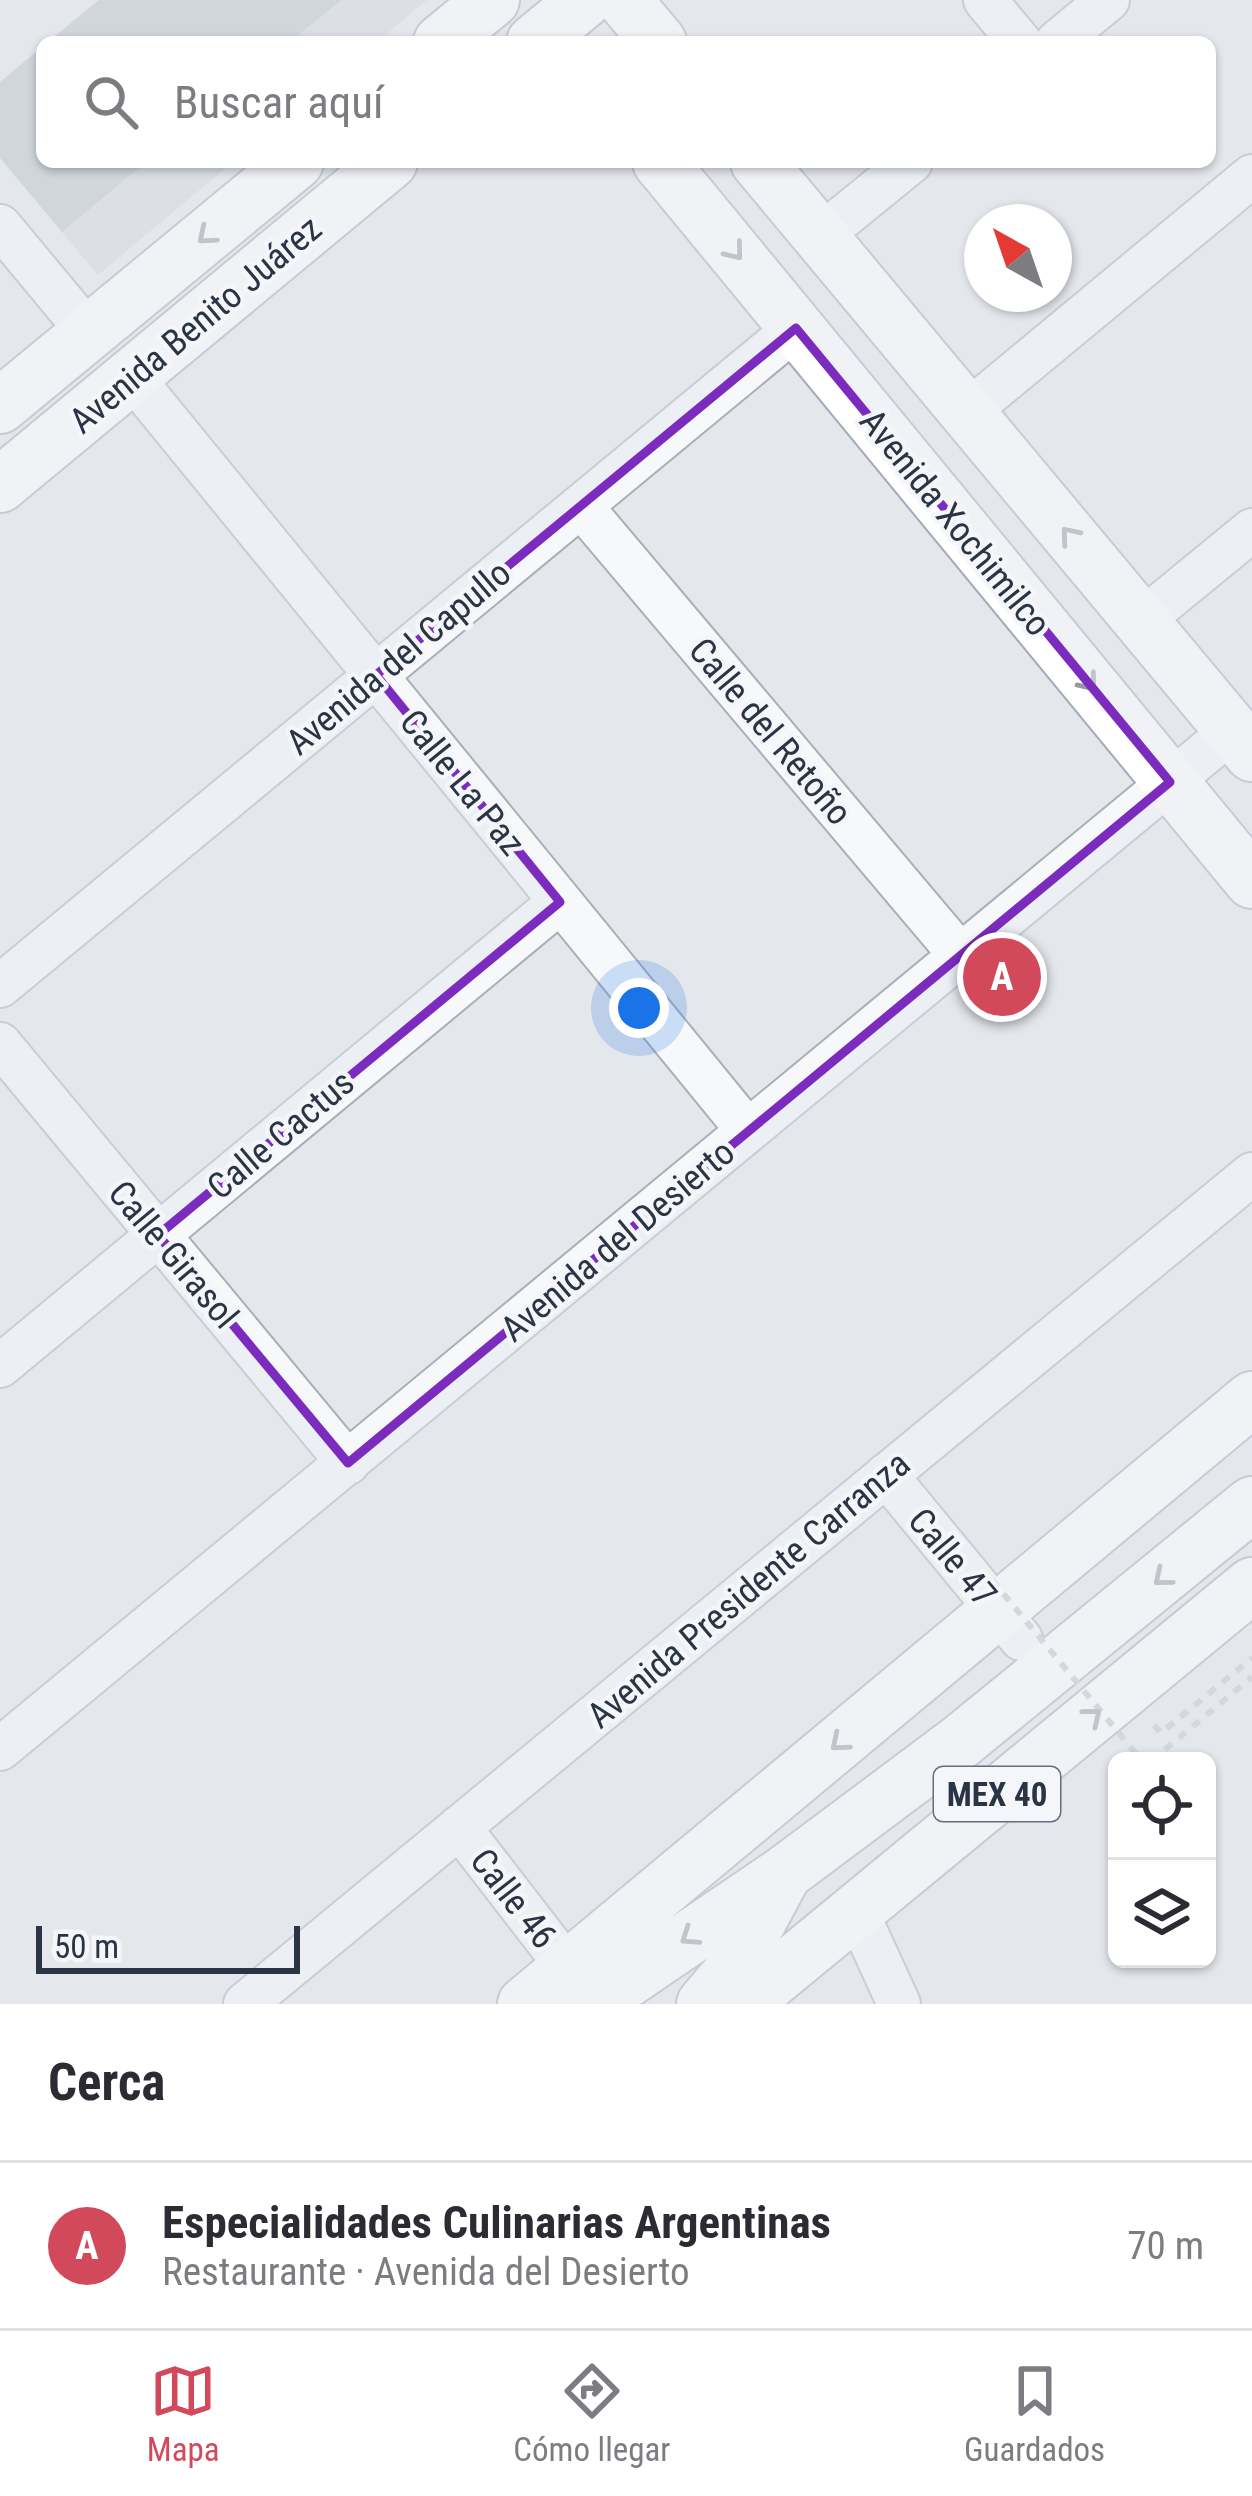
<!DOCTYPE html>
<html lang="es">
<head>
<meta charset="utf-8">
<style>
	body { margin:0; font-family:"Roboto Condensed",sans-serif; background:#f2f2f3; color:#2b2b33 }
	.controls { position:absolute; right:36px; bottom:36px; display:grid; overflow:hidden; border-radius:18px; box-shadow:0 3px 9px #0004 }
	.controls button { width:108px; height:108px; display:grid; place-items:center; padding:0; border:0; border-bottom:3px solid #e1e1e2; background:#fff; color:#2b2b33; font:60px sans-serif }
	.compass { position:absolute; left:964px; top:204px; width:108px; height:108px; border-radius:50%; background:#fff; box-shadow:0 3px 9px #0004; rotate:320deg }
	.scale { position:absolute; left:36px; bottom:30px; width:264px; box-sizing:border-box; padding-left:12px; border:6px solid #2b3445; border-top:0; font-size:33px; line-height:42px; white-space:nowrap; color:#2b3445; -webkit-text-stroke:9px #f4f6f9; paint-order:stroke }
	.you { position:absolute; left:639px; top:1008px; width:42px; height:42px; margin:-30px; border:9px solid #fff; border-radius:50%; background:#1a73e8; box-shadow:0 0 0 18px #1a73e833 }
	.badge { display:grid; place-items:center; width:78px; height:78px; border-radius:50%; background:#d1495b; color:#fff; font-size:39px; font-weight:700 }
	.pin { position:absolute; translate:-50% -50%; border:6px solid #fff; box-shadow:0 3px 12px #0006 }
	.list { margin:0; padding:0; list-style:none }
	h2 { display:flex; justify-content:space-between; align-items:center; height:156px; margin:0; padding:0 48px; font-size:51px }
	h2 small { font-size:39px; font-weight:400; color:#7c7c81 }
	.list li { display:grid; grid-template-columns:78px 1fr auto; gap:36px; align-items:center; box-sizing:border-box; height:168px; padding:0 48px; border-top:3px solid #e1e1e2 }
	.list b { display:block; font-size:45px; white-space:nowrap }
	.list p { margin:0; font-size:39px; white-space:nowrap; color:#7c7c81 }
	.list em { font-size:39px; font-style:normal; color:#7c7c81 }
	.icon { flex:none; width:66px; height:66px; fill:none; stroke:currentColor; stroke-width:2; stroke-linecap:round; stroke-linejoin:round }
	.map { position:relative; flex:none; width:1252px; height:2004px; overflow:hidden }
	.search { position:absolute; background:#fff; box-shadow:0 3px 9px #0004; left:36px; right:36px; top:36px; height:132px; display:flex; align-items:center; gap:30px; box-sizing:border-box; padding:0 42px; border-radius:18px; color:#7c7c81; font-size:45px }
	.sheet { height:324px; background:#fff }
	nav { display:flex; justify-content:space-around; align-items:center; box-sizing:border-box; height:168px; border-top:3px solid #e1e1e2; background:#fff; font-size:33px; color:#7c7c81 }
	nav a { display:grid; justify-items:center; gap:6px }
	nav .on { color:#d1495b }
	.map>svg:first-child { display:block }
</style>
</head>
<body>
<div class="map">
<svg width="1252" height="2004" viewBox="0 0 1252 2004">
	<rect width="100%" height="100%" fill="#e4e7ec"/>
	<path fill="#d2d6de" d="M 99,0 L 427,0 L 377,42 L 48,42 Z
		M 0,82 L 42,162 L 233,162 L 98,275 L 0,158 Z"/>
	<path fill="#bbc0ca" d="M 99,0 L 341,0 L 290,42 L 48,42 Z
		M 42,47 L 42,162 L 146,162 L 62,232 L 0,158 L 0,82 Z"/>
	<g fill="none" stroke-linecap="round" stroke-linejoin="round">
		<defs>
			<path id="minor" d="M 985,0 L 1020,42
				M 1057,42 L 1108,0
				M 0,226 L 89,333
				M 820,236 L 911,162
				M 132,377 L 748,1131
				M 967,412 L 1252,176
				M 581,506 L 961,956
				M 1141,621 L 1252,530
				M 0,986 L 796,328
				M 0,1044 L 348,1463
				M 0,1366 L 560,902
				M 886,1475 L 1021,1639
				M 0,1749 L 1233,730
				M 459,1827 L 568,1968
				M 856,1910 L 899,2004
				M 245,2004 L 1252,1174"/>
			<path id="major" d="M 624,0 L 659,42
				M 441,42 L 492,0
				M 534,42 L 585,0
				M 660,162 L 1252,881
				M 758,162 L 1252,754
				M 0,406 L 296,162
				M 0,485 L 390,162
				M 525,2004 L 1252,1399
				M 592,2004 L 786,1872 L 960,1742 L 1252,1504
				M 704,2004 L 732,1971 L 782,1878
				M 743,2004 L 1252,1585"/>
		</defs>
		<use href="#minor" stroke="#a9aeb7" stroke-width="46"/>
		<use href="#major" stroke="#a3abb8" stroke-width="58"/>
		<path stroke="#c2c5cb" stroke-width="6" stroke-dasharray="9 9" stroke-linecap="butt" d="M 1154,1725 L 1161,1733 L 1252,1658
			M 1151,1761 L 1252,1677"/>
		<use href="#minor" stroke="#f7f8fa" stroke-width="42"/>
		<use href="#major" stroke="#fff" stroke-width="54"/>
		<path stroke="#c2c5cb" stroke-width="6" stroke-dasharray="9 9" stroke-linecap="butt" d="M 992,1580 L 1142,1761"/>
	</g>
	<defs><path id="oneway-chevron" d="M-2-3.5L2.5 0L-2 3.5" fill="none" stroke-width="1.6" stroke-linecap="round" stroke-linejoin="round" transform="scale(3)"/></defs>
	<g stroke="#959aa2">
		<use href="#oneway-chevron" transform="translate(206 236) rotate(140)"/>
		<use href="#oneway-chevron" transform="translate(735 252) rotate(51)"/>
		<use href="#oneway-chevron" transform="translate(1069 535) rotate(-130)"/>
		<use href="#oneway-chevron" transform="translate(1089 683) rotate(51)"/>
		<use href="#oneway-chevron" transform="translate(1162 1578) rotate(141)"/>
		<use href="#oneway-chevron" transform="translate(1093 1716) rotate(-39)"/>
		<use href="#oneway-chevron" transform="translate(839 1743) rotate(140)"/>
		<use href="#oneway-chevron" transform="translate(689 1937) rotate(146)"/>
	</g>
	<path d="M0 0H1252V2004H0ZM 796,328 L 1170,782 L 348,1463 L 158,1235 L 560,902 L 376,675 Z" fill="#e4e7ec" fill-opacity=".55" fill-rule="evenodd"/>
	<path fill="none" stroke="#7b2cbf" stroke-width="9" stroke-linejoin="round" d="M 796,328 L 1170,782 L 348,1463 L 158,1235 L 560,902 L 376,675 Z"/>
	<g text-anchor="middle" stroke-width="9" stroke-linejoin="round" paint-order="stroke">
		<rect fill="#f4f6f9" stroke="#676e7b" stroke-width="3" x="934" y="1767" width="126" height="54" rx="9"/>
		<g font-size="33" font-weight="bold" fill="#2b3445">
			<text x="997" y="1806">MEX 40</text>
		</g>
		<g font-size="36" fill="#2b3445" stroke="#f4f6f9">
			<text transform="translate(195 324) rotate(-40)" y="13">Avenida Benito Juárez</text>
			<text transform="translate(956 522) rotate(51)" y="13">Avenida Xochimilco</text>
			<text transform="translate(398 657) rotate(-40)" y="13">Avenida del Capullo</text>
			<text transform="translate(771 731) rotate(50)" y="13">Calle del Retoño</text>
			<text transform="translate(463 782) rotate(51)" y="13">Calle La Paz</text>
			<text transform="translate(280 1134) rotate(-40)" y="13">Calle Cactus</text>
			<text transform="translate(617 1240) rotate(-40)" y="13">Avenida del Desierto</text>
			<text transform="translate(174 1254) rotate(50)" y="13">Calle Girasol</text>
			<text transform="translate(953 1557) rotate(50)" y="13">Calle 47</text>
			<text transform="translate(748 1589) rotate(-40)" y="13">Avenida Presidente Carranza</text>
			<text transform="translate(514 1898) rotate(52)" y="13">Calle 46</text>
		</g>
	</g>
</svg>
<div class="controls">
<button><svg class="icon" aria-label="locate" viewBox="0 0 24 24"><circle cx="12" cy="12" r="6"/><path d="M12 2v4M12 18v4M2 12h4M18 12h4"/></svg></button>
<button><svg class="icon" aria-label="layers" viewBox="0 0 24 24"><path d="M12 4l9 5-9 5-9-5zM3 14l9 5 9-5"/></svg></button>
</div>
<svg class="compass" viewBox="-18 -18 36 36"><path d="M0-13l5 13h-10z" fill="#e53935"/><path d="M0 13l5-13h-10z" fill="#7c7c81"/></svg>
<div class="scale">50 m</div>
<div class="you"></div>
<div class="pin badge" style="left:1002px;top:977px">A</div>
<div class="search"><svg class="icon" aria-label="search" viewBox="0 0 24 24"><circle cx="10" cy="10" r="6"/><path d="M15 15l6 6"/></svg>Buscar aquí</div>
</div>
<section class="sheet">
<h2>Cerca<small></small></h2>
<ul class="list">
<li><span class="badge">A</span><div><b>Especialidades Culinarias Argentinas</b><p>Restaurante · Avenida del Desierto</p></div><em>70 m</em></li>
</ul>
</section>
<nav>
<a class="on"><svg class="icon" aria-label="map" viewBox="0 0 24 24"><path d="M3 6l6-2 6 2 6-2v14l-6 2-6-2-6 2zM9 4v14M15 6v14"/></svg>Mapa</a>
<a><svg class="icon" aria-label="directions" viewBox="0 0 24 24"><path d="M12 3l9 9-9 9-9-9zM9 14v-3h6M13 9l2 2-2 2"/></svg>Cómo llegar</a>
<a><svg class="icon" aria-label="saved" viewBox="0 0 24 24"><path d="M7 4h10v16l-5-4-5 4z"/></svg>Guardados</a>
</nav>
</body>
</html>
